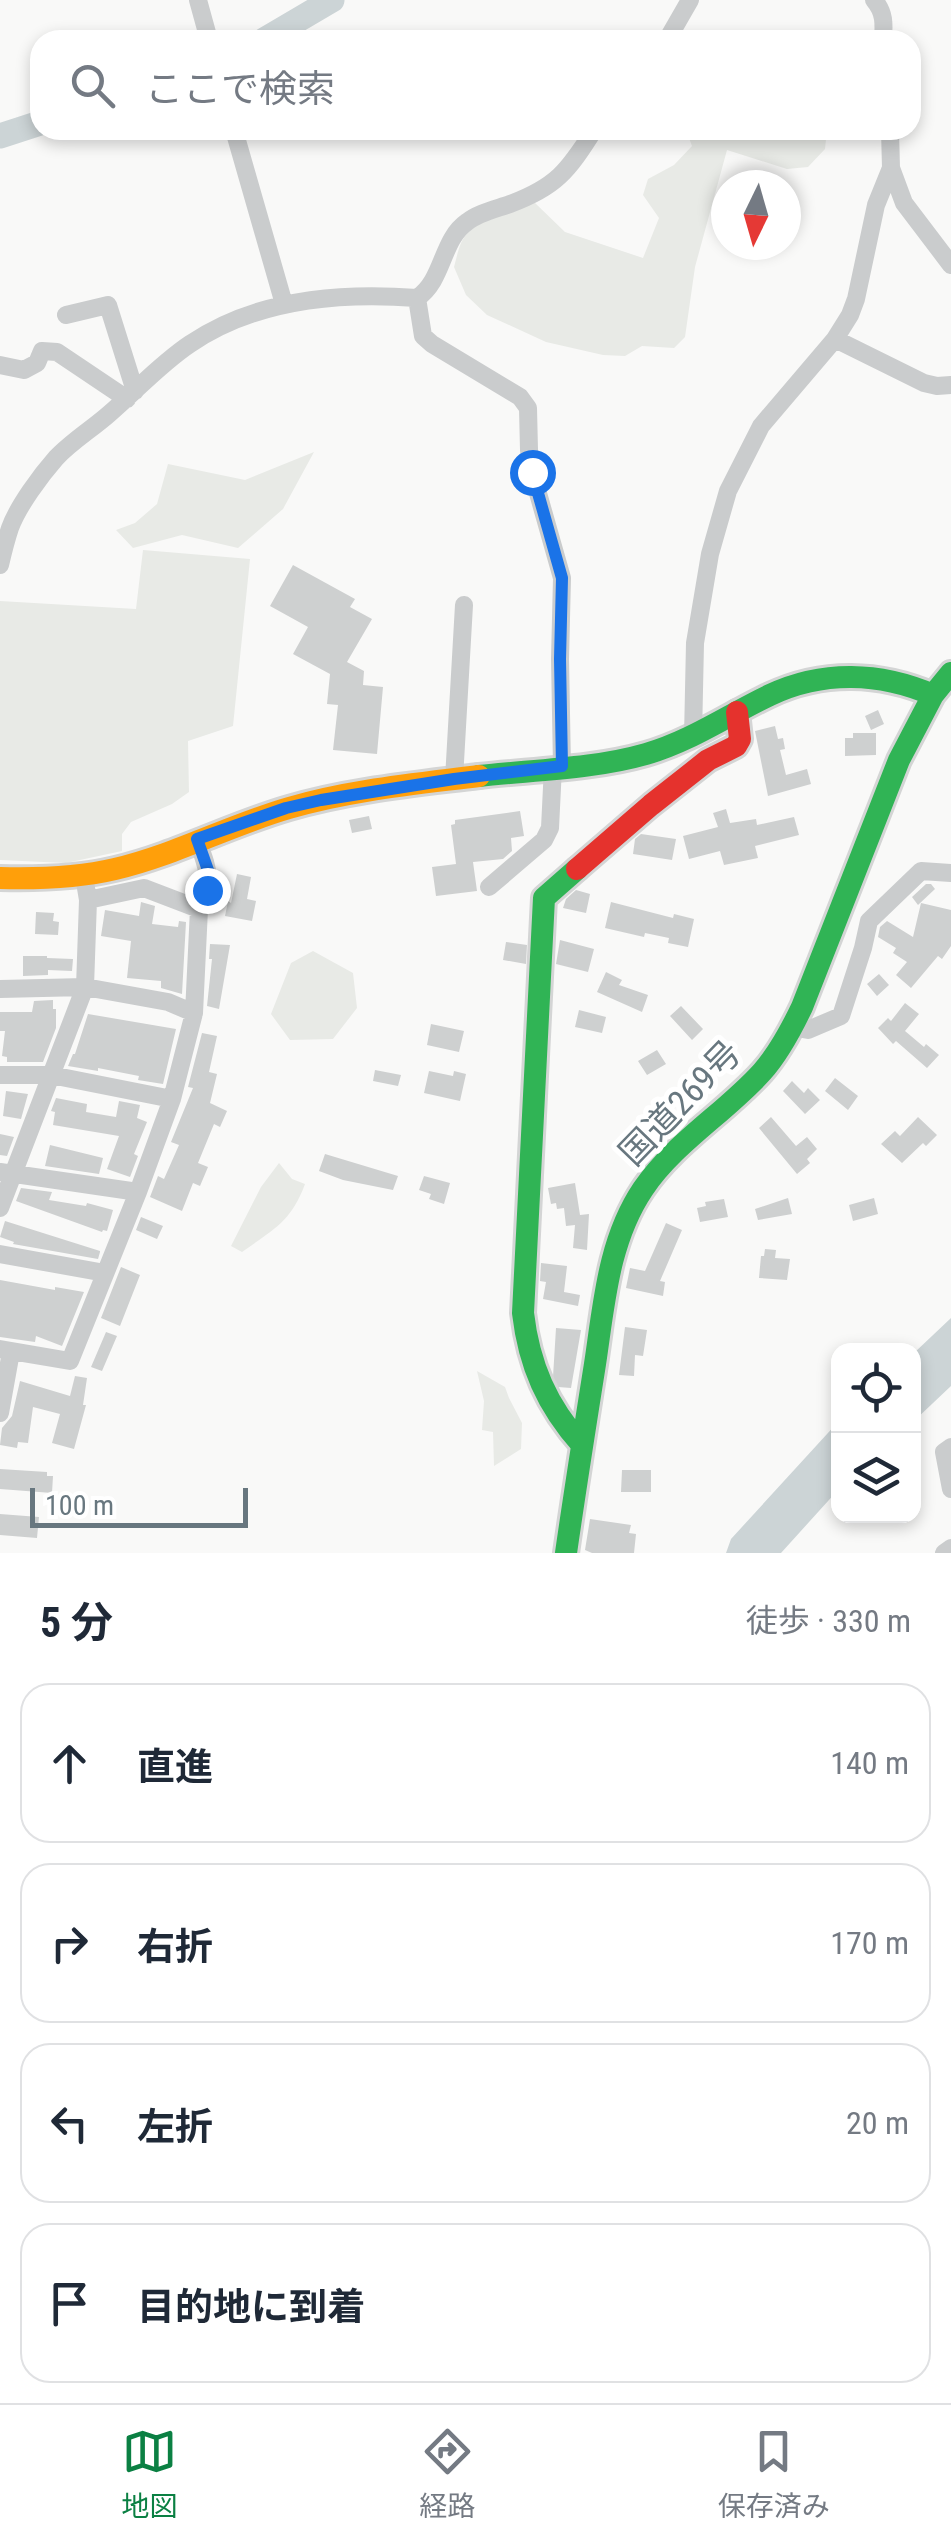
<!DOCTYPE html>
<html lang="ja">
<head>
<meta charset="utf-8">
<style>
	body { margin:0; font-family:"Roboto Condensed","Noto Sans JP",sans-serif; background:#f6f6f7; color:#1f2937 }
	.controls { position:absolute; right:30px; bottom:30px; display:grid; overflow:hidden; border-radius:20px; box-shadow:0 5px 15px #0003 }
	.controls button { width:90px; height:90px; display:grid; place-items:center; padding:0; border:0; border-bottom:2px solid #e0e1e3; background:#fff; color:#1f2937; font:50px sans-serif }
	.compass { position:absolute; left:711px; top:170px; width:90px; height:90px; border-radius:50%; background:#fff; box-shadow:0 5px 15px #0003; rotate:185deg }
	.scale { position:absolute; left:30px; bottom:25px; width:218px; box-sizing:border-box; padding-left:10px; border:5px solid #68777f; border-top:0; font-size:28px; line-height:35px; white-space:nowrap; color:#68777f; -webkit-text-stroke:8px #fff; paint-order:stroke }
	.stop { position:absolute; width:30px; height:30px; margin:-22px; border:8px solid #1a73e8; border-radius:50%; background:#fff }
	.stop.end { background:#1a73e8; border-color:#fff; box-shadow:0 2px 10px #0008 }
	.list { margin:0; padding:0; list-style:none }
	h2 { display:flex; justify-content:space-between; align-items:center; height:130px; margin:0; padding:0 40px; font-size:42px }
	h2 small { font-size:32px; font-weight:400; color:#747a83 }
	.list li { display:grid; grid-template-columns:65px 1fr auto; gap:30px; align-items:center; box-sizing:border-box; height:160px; margin:0 20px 20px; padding:0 20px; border:2px solid #e0e1e3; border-radius:30px }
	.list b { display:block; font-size:38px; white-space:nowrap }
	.list em { font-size:32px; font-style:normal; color:#747a83 }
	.icon { flex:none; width:55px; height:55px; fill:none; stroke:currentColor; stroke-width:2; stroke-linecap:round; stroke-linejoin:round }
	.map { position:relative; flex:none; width:951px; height:1553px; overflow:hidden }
	.search { position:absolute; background:#fff; box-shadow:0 5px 15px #0003; left:30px; right:30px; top:30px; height:110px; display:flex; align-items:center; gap:25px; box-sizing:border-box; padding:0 35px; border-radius:30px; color:#747a83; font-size:38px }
	.sheet { height:850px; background:#fff }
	nav { display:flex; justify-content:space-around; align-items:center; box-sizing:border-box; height:140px; border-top:2px solid #e0e1e3; background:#fff; font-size:28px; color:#747a83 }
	nav a { display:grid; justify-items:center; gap:5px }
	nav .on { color:#0b8043 }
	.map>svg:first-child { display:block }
</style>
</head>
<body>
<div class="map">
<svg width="951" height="1553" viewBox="0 0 951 1553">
	<rect width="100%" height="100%" fill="#f9f9f8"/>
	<path fill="#e8eae6" d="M 686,130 L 827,130 L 825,149 L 808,167 L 787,169 L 727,150 L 695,267 L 685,337 L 674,348 L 642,346 L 625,356 L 603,355 L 546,342 L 487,315 L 466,295 L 454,267 C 456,260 458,250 461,243 C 475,216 508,210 534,202 L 565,232 L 643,258 L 659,218 L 643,195 L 648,179 L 674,165 L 692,146 Z
		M 314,452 L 283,509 L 238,548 L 182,535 L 133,548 L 116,530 L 135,523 L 157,504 L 168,464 L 245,480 Z
		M 143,550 L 250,559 L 233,726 L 188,741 L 189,792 L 172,804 L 131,822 L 122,834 L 122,851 L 66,863 L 0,860 L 0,601 L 136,609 Z
		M 313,951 L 353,973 L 357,1008 L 333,1039 L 290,1040 L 271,1014 L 291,963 Z
		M 279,1163 L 292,1179 L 305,1184 C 291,1222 274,1229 242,1252 L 231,1246 L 261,1187 Z
		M 477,1371 L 505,1387 L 509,1398 L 522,1423 L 521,1449 L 494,1466 L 493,1432 L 482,1430 L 484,1401 Z"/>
	<path fill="#ccd4d6" d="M 951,1318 L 951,1386 L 914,1421 L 914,1353 Z
		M 838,1422 L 838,1490 L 781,1553 L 726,1553 L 731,1539 Z"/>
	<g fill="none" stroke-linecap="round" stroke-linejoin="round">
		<path stroke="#ccd4d6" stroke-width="25" d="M 264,40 L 332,0
			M 0,136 L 40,123"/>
	</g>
	<path fill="#ced0d0" d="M 293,565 L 355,599 L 350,607 L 372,619 L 347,662 L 364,671 L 363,685 L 383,687 L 377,754 L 333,750 L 338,705 L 327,704 L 330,674 L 293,654 L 308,627 L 270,606 Z
		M 878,710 L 884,724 L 871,730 L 865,716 Z
		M 775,726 L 778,739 L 783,738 L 785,749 L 780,750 L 786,775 L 807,769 L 811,784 L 768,796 L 755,731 Z
		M 853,733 L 876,733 L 876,755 L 845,756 L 845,738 L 853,738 Z
		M 726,809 L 730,823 L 756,819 L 757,825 L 794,817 L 799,835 L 755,846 L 758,858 L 724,865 L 720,851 L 689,859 L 683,836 L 718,827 L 713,813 Z
		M 520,811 L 524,836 L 511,838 L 512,851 L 503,859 L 473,862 L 477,891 L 436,896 L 432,867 L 456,864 L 451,825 L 455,824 L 455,820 Z
		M 369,816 L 372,829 L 352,833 L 349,820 Z
		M 641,834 L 676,839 L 672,860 L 633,854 L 635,839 Z
		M 237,874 L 251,877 L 247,899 L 256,901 L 252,921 L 225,916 L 228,901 L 231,903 Z
		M 926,884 L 931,884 L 935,889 L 918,905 L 912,897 Z
		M 576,890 L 590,894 L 586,913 L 563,908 L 566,899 Z
		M 141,902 L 155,906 L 152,924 L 178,927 L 179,921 L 186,922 L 182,994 L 161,988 L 161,981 L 127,978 L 131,941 L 101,936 L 105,910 L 139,916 Z
		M 611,902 L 673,918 L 674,914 L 694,919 L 688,947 L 668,943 L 669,938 L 645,933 L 644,937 L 605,928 Z
		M 921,903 L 951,910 L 951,946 L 942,959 L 938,956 L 911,988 L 896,975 L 907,962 L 893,953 L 896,948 L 878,937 L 880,927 L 887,921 L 913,937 Z
		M 36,912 L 54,913 L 53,921 L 59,922 L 58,935 L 35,934 Z
		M 560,940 L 594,949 L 588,972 L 556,964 Z
		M 506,942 L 527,945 L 526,964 L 503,960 Z
		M 210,944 L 230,945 L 219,1009 L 207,1006 L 212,959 L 209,959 Z
		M 23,956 L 47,956 L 47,958 L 73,959 L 72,971 L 48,970 L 48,975 L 23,976 Z
		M 606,972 L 622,980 L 619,985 L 648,995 L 642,1012 L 597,992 Z
		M 879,974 L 889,985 L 877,996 L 867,984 Z
		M 53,1000 L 53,1009 L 56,1009 L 56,1028 L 43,1062 L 7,1062 L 7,1057 L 2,1056 L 5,1031 L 0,1031 L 0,1012 L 32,1012 L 34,1001 Z
		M 905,1003 L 919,1014 L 905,1031 L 924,1047 L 926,1044 L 939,1055 L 927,1068 L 896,1041 L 893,1044 L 878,1028 L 888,1018 L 891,1021 Z
		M 681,1006 L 703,1029 L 692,1040 L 670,1016 Z
		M 579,1010 L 606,1017 L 602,1033 L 575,1027 Z
		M 88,1014 L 176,1029 L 163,1084 L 138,1080 L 139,1076 L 98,1068 L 98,1071 L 68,1066 L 73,1054 L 75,1054 Z
		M 431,1024 L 464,1031 L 459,1052 L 427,1045 Z
		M 202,1033 L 217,1036 L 209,1072 L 217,1074 L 210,1103 L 227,1111 L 220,1127 L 214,1124 L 198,1163 L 208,1167 L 200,1186 L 193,1183 L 182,1211 L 150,1197 L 158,1176 L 164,1179 L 179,1145 L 171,1142 L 193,1088 L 188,1087 Z
		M 657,1050 L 666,1064 L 647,1075 L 638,1061 Z
		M 375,1070 L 401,1075 L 398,1086 L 373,1081 Z
		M 429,1071 L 453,1076 L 454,1071 L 466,1074 L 460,1101 L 424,1093 Z
		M 835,1078 L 858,1096 L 848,1110 L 825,1091 Z
		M 792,1081 L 804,1093 L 808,1088 L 820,1100 L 805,1114 L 783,1091 Z
		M 6,1091 L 28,1094 L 21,1119 L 3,1116 Z
		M 56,1098 L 87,1104 L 86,1112 L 116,1117 L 119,1101 L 140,1105 L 137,1118 L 147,1122 L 134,1154 L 138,1156 L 130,1177 L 107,1169 L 119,1136 L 53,1125 L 55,1112 L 51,1111 Z
		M 670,1106 L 681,1120 L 665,1136 L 653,1119 Z
		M 771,1117 L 796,1146 L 807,1137 L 817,1149 L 807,1159 L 810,1163 L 797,1174 L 759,1128 Z
		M 918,1117 L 937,1135 L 926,1146 L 923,1143 L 902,1163 L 881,1144 L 895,1131 L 900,1136 Z
		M 0,1134 L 14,1137 L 7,1156 L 0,1155 Z
		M 50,1145 L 103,1158 L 99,1174 L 45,1166 Z
		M 325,1154 L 398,1176 L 393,1190 L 343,1180 L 319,1171 Z
		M 424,1176 L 450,1183 L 444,1204 L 429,1199 L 431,1194 L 419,1190 Z
		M 575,1183 L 580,1215 L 589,1214 L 587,1250 L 573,1248 L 575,1225 L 566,1226 L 564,1208 L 557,1209 L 556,1203 L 551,1204 L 548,1188 Z
		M 21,1188 L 52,1192 L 49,1200 L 86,1206 L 87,1203 L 113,1210 L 107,1231 L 103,1230 L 102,1232 L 16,1201 Z
		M 788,1198 L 792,1214 L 758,1220 L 755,1209 Z
		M 874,1198 L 878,1214 L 853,1221 L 849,1205 Z
		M 724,1199 L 728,1217 L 700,1222 L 697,1208 L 706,1206 L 705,1202 Z
		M 141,1217 L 163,1226 L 157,1239 L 136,1230 Z
		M 5,1221 L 100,1251 L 100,1252 L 98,1259 L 13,1244 L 14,1242 L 0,1237 Z
		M 666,1223 L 682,1230 L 660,1281 L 665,1282 L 663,1296 L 626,1288 L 630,1268 L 645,1271 Z
		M 765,1249 L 776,1250 L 775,1258 L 790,1259 L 787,1280 L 759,1278 L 761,1256 L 764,1256 Z
		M 541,1263 L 567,1266 L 564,1292 L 580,1295 L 578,1306 L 543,1299 L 546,1282 L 540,1281 Z
		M 121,1267 L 140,1275 L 120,1326 L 101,1318 Z
		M 0,1280 L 55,1290 L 55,1287 L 84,1292 L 62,1346 L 36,1336 L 35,1342 L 0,1337 Z
		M 625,1327 L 647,1330 L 643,1356 L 635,1355 L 634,1376 L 619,1375 Z
		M 556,1328 L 581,1330 L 571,1388 L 558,1387 L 553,1377 Z
		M 106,1332 L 117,1336 L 102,1371 L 91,1367 Z
		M 75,1376 L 87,1378 L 83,1405 L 86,1405 L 74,1449 L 52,1443 L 60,1414 L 33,1407 L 28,1443 L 18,1442 L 17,1448 L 0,1445 L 2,1428 L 12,1416 L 20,1381 L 70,1396 Z
		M 0,1469 L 47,1472 L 47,1476 L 53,1476 L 52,1493 L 0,1489 Z
		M 622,1470 L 651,1470 L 651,1492 L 621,1492 Z
		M 0,1514 L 39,1517 L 37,1538 L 0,1535 Z
		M 590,1519 L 631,1525 L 629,1533 L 636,1534 L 634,1553 L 592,1553 L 585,1550 Z"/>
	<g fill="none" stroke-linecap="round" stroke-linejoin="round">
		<defs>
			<path id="fast" d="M 479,776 C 533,770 594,769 646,754 C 691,741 728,715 770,695 C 823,670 880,672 933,695
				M 577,869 L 544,898 L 523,1313 C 529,1365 547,1406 582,1445
				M 566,1553 C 575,1490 585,1427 595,1364 C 604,1305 608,1241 643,1189 C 674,1143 725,1113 762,1072 C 779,1053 791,1030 802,1007 L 899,760 L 933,695 L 951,673"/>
			<path id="slow" d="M 0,878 C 39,879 77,878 115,869 C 175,855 230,825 289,808 C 350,790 416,784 479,776"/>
			<path id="jam" d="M 577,869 L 651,805 L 708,760 L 736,746 L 740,739 L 737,712"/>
		</defs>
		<use href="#fast" stroke="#d4d5d5" stroke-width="28"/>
		<use href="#slow" stroke="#d4d5d5" stroke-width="28"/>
		<use href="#jam" stroke="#d4d5d5" stroke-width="28"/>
		<path stroke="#cacccd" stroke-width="18" d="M 198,0 L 209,40
			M 874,0 C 885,13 884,24 883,40
			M 667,40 L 690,0
			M 234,130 L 284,304
			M 890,130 L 891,168 L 904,203 L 951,265
			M 417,298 L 423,336 L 432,344 L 520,397 L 528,408 L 529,450 L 532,472 L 562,578 L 560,659 L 562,766
			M 66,315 L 108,305 L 135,391
			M 835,339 L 924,383 L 937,386 L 951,385
			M 0,365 L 24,370 L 37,363 L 42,351 L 57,352 L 127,399
			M 0,565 C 3,552 6,540 10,528 C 18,506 41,475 56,458 C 72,441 92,429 109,414 C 136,391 160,364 190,344 C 256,299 340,292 417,298 C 444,280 441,240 467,222 C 478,213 496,209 510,204 C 556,187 568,171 594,130
			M 693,737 L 695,643 L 710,554 L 728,491 L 761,426 L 835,339 L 850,315 L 856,299 L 876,205 L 891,168
			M 454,779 L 464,605
			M 489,887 L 544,840 L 550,828 L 553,767
			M 88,900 L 144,888 L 199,909 C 212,876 209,872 197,839
			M 0,989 L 85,987 L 168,1002 L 194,1013 L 172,1099 L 138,1192 L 70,1361 L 0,1349
			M 194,1013 L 199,909
			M 792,1027 L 808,1030 L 841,1016 L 863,948 L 869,921 L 921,871 L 951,873
			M 0,1075 L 51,1075 L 172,1099
			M 0,1172 L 138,1192
			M 0,1208 L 85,987 L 88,900 L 84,876
			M 0,1254 L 105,1273
			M 0,1413 L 11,1352
			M 951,1447 L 944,1452 L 951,1489
			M 944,1553 L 951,1548"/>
		<use href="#fast" stroke="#30b455" stroke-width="22"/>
		<use href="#slow" stroke="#ff9f0a" stroke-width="22"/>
		<use href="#jam" stroke="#e5322d" stroke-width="22"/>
	</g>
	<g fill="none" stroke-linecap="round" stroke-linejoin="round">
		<path stroke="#1a73e8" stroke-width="12" d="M 207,890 L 209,873 L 197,839 L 286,808 L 321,800 L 454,779 L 562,766 L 560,659 L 562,578 L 532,472"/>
	</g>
	<g text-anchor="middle" stroke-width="10" stroke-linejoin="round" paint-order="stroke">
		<g font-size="35" fill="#68777f" stroke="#fff">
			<text transform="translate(680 1103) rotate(-46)" y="12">国道269号</text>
		</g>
	</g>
</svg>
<div class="controls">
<button><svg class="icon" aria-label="locate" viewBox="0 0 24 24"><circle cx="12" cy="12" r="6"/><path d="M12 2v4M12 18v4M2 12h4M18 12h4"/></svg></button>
<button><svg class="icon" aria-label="layers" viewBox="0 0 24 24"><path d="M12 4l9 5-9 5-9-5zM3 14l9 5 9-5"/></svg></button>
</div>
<svg class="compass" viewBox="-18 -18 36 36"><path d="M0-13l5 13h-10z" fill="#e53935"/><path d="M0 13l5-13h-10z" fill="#747a83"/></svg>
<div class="scale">100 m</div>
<div class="stop" style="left:532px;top:472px"></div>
<div class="stop end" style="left:207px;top:890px"></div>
<div class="search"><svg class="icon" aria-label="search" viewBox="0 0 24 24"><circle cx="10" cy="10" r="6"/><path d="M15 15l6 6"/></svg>ここで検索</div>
</div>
<section class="sheet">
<h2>5 分<small>徒歩 · 330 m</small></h2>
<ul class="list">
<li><svg class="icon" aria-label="ahead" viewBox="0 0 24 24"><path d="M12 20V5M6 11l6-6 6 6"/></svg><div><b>直進</b></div><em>140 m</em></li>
<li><svg class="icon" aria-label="right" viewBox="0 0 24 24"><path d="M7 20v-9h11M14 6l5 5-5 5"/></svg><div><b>右折</b></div><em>170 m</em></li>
<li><svg class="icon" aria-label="left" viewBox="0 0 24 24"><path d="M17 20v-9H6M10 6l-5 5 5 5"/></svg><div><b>左折</b></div><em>20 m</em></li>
<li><svg class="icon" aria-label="arrive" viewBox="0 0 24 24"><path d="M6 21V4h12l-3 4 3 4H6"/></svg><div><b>目的地に到着</b></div></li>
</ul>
</section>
<nav>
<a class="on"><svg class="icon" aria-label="map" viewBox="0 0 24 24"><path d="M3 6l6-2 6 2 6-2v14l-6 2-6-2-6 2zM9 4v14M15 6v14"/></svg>地図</a>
<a><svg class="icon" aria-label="directions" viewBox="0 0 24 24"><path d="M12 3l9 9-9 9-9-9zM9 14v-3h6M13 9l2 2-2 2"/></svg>経路</a>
<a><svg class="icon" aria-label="saved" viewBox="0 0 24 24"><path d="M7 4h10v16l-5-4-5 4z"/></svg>保存済み</a>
</nav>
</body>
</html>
